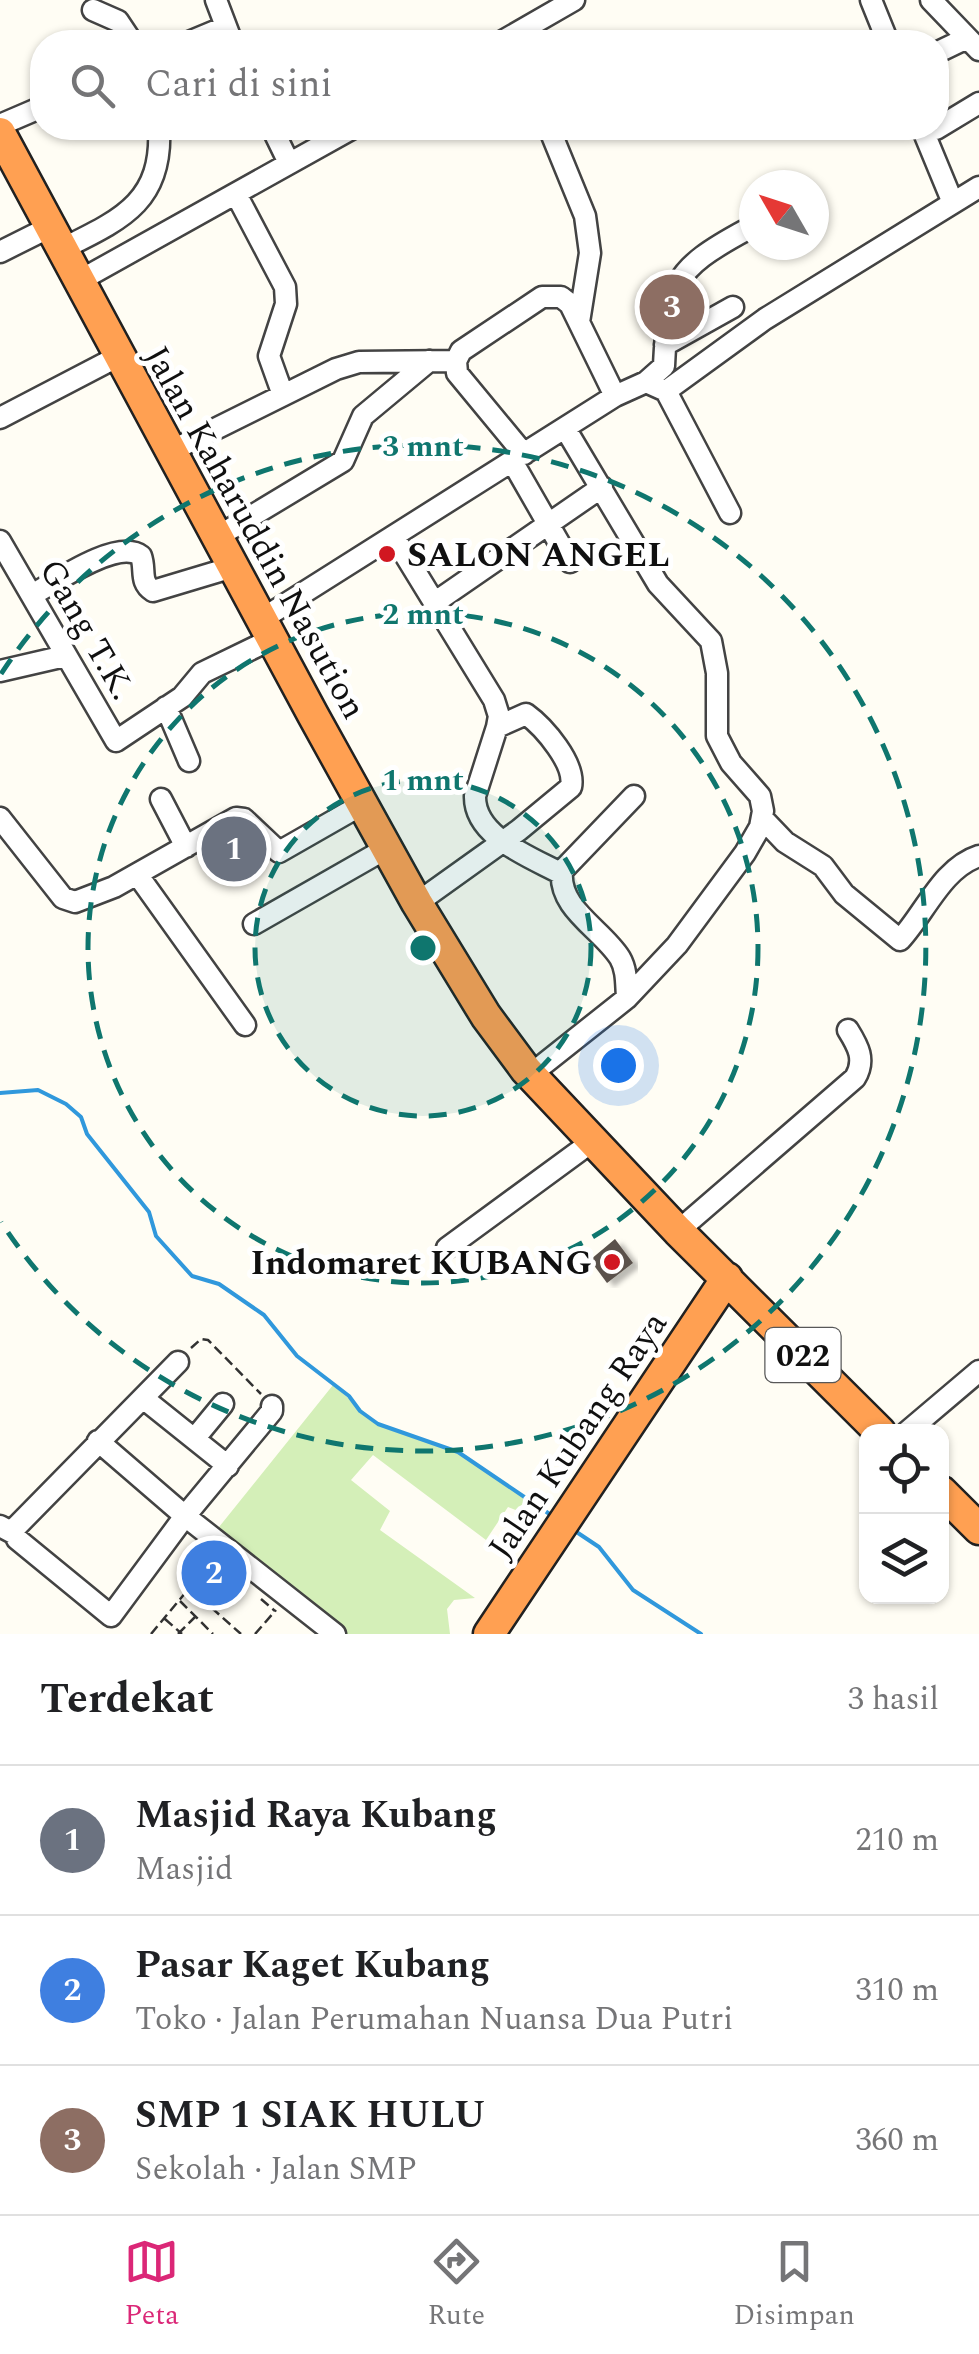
<!DOCTYPE html>
<html lang="id">
<head>
<meta charset="utf-8">
<style>
	body { margin:0; font-family:Spectral,serif; background:#f2f2f2; color:#202124 }
	.controls { position:absolute; right:30px; bottom:30px; display:grid; overflow:hidden; border-radius:20px; box-shadow:0 2px 8px #0004 }
	.controls button { width:90px; height:90px; display:grid; place-items:center; padding:0; border:0; border-bottom:2px solid #e0e0e0; background:#fff; color:#202124; font:50px sans-serif }
	.compass { position:absolute; left:739px; top:170px; width:90px; height:90px; border-radius:50%; background:#fff; box-shadow:0 2px 8px #0004; rotate:309deg }
	.you { position:absolute; left:618px; top:1065px; width:35px; height:35px; margin:-25px; border:8px solid #fff; border-radius:50%; background:#1a73e8; box-shadow:0 0 0 15px #1a73e833 }
	.badge { display:grid; place-items:center; width:65px; height:65px; border-radius:50%; background:#db2777; color:#fff; font-size:32px; font-weight:700 }
	.pin { position:absolute; translate:-50% -50%; border:5px solid #fff; box-shadow:0 2px 10px #0006 }
	.list { margin:0; padding:0; list-style:none }
	h2 { display:flex; justify-content:space-between; align-items:center; height:130px; margin:0; padding:0 40px; font-size:42px }
	h2 small { font-size:32px; font-weight:400; color:#757577 }
	.list li { display:grid; grid-template-columns:65px 1fr auto; gap:30px; align-items:center; box-sizing:border-box; height:150px; padding:0 40px; border-top:2px solid #e0e0e0 }
	.list b { display:block; font-size:38px; white-space:nowrap }
	.list p { margin:0; font-size:32px; white-space:nowrap; color:#757577 }
	.list em { font-size:32px; font-style:normal; color:#757577 }
	.icon { flex:none; width:55px; height:55px; fill:none; stroke:currentColor; stroke-width:2; stroke-linecap:round; stroke-linejoin:round }
	.map { position:relative; flex:none; width:979px; height:1634px; overflow:hidden }
	.search { position:absolute; background:#fff; box-shadow:0 2px 8px #0004; left:30px; right:30px; top:30px; height:110px; display:flex; align-items:center; gap:25px; box-sizing:border-box; padding:0 35px; border-radius:40px; color:#757577; font-size:38px }
	.sheet { height:580px; background:#fff }
	nav { display:flex; justify-content:space-around; align-items:center; box-sizing:border-box; height:140px; border-top:2px solid #e0e0e0; background:#fff; font-size:28px; color:#757577 }
	nav a { display:grid; justify-items:center; gap:5px }
	nav .on { color:#db2777 }
	.map>svg:first-child { display:block }
</style>
</head>
<body>
<div class="map">
<svg width="979" height="1634" viewBox="0 0 979 1634">
	<defs>
		<filter id="shadow"><feDropShadow dx="7" dy="4" stdDeviation="2.5" flood-color="#0004"/></filter>
	</defs>
	<rect width="100%" height="100%" fill="#fffdf4"/>
	<path fill="#d4efb8" d="M 333,1385 L 378,1424 L 458,1452 L 526,1498 L 518,1511 L 508,1507 L 486,1540 L 373,1455 L 351,1480 L 390,1511 L 380,1530 L 475,1598 L 454,1600 L 447,1609 L 450,1634 L 344,1634 L 215,1532 Z"/>
	<g fill="none" stroke-linecap="round" stroke-linejoin="round">
		<path stroke="#3098dc" stroke-width="4" d="M 0,1093 L 38,1090 L 66,1104 L 81,1117 L 87,1134 L 149,1212 L 156,1236 L 192,1276 L 219,1284 L 264,1315 L 297,1356 L 349,1396 L 360,1411 L 378,1424 L 458,1452 L 551,1515
			M 572,1529 L 599,1547 L 633,1590 L 701,1634"/>
	</g>
	<path fill="#5a514b" filter="url(#shadow)" d="M 615,1239 L 633,1263 L 607,1283 L 590,1260 Z"/>
	<g fill="none" stroke-linecap="round" stroke-linejoin="round">
		<defs>
			<path id="minor" d="M 216,0 L 232,42
				M 871,0 L 888,42
				M 931,0 L 979,50
				M 93,10 L 118,21 L 132,42
				M 189,42 L 225,27
				M 501,42 L 574,0
				M 936,53 L 967,38
				M 0,125 L 42,107
				M 272,128 L 289,163
				M 549,128 L 585,216 L 590,253 L 579,322
				M 922,128 L 953,203
				M 936,129 L 979,103
				M 236,194 L 285,287 L 286,304 L 269,356 L 283,395
				M 60,250 C 120,220 163,203 159,128
				M 0,252 L 48,228
				M 77,282 L 353,128
				M 665,345 L 733,307
				M 646,382 L 664,366 C 668,284 672,270 746,230
				M 666,391 L 730,513
				M 0,418 L 117,357
				M 171,451 L 336,369 L 359,362 L 456,361
				M 524,454 L 457,373 L 456,361 L 461,351 L 542,297 L 561,297 L 570,304 L 615,396
				M 512,461 L 570,562
				M 217,537 L 343,461 L 363,416 L 429,361
				M 394,537 L 494,700 L 499,716 L 497,727 L 475,796 C 474,837 531,857 562,874
				M 0,541 L 116,741 L 182,697 L 202,673 L 272,639
				M 32,595 C 55,582 118,538 141,556 C 146,570 139,582 153,591 L 233,567
				M 434,603 L 602,487
				M 262,619 L 615,396 L 646,382 L 666,391 L 765,319 L 979,187
				M 0,671 L 65,656
				M 166,707 L 189,761
				M 161,799 L 186,847
				M 0,818 L 63,898 L 75,902 L 114,887 L 236,818 L 244,819 L 279,852 L 363,804
				M 763,819 L 785,842 L 823,866 L 844,894 L 900,940 C 925,913 942,868 979,856
				M 137,874 L 245,1025
				M 417,903 L 519,830 L 571,787 C 576,764 544,727 526,714 L 497,727
				M 254,924 L 387,848
				M 627,998 C 626,984 627,970 620,958 C 602,929 558,909 562,871 L 634,796
				M 530,1075 L 627,998 L 677,945 L 745,853 L 760,827 L 763,811 L 760,796 L 731,763 L 717,736 L 717,673 L 711,641 L 658,584 L 565,428
				M 678,1231 L 855,1078 C 866,1060 858,1046 848,1030
				M 447,1248 L 593,1141
				M 143,1398 L 228,1466
				M 907,1432 L 979,1371
				M 195,1438 L 223,1404
				M 98,1441 L 185,1516 L 335,1634
				M 0,1526 L 15,1534 L 17,1539 L 111,1616 L 185,1516 L 272,1411 L 272,1406
				M 15,1534 L 15,1528 L 178,1362"/>
			<path id="highway" d="M 0,133 L 313,715 L 417,903 L 486,1016 L 526,1070 L 678,1231 L 880,1432
				M 942,1492 L 979,1529
				M 489,1634 L 727,1278"/>
		</defs>
		<use href="#minor" stroke="#434343" stroke-width="25"/>
		<use href="#highway" stroke="#212121" stroke-width="35"/>
		<path stroke="#323232" stroke-width="2.5" stroke-dasharray="10 5" stroke-linecap="butt" d="M 191,1348 L 201,1339 L 208,1340 L 261,1394
			M 229,1575 L 205,1602 L 241,1634
			M 261,1599 L 275,1611
			M 180,1601 L 213,1634
			M 165,1619 L 182,1634
			M 151,1634 L 206,1568 L 214,1566 L 223,1570
			M 178,1634 L 195,1617
			M 255,1634 L 276,1610"/>
		<use href="#minor" stroke="#fff" stroke-width="20"/>
		<use href="#highway" stroke="#ffa052" stroke-width="30"/>
	</g>
	<circle cx="423" cy="948" r="168" fill="#0f766e" fill-opacity=".12"/>
	<g fill="none" stroke="#0f766e" stroke-width="5" stroke-dasharray="18 12">
		<circle cx="423" cy="948" r="168"/>
		<circle cx="423" cy="948" r="335"/>
		<path d="M1 674A503 503 0 1 1 1 1222"/>
	</g>
	<g fill="#d11721" stroke="#fff" stroke-width="4">
		<circle cx="387" cy="554" r="10"/>
		<circle cx="612" cy="1262" r="10"/>
	</g>
	<g text-anchor="middle" stroke-width="10" stroke-linejoin="round" paint-order="stroke">
		<rect fill="#fff" stroke="#585858" stroke-width="2.5" x="765.5" y="1328" width="75" height="54" rx="8"/>
		<g font-size="32" font-weight="bold" fill="#101010">
			<text x="803" y="1366">022</text>
		</g>
		<g font-size="35" fill="#101010" stroke="#fff">
			<text transform="translate(256 532) rotate(61)" y="12">Jalan Kaharuddin Nasution</text>
			<text transform="translate(88 629) rotate(60)" y="12">Gang T.K.</text>
			<text transform="translate(577 1435) rotate(-56)" y="12">Jalan Kubang Raya</text>
		</g>
		<g font-size="35" font-weight="bold" fill="#101010" stroke="#fff" text-anchor="start">
			<text x="407" y="566">SALON ANGEL</text>
			<text x="592" y="1274" text-anchor="end">Indomaret KUBANG</text>
		</g>
	</g>
	<circle cx="423" cy="948" r="15" fill="#0f766e" stroke="#fff" stroke-width="5"/>
	<g font-size="30" text-anchor="middle" font-weight="bold" fill="#0f766e" stroke="#fff" stroke-width="10" stroke-linejoin="round" paint-order="stroke">
		<text x="423" y="456">3 mnt</text>
		<text x="423" y="624">2 mnt</text>
		<text x="423" y="790">1 mnt</text>
	</g>
</svg>
<div class="controls">
<button><svg class="icon" aria-label="locate" viewBox="0 0 24 24"><circle cx="12" cy="12" r="6"/><path d="M12 2v4M12 18v4M2 12h4M18 12h4"/></svg></button>
<button><svg class="icon" aria-label="layers" viewBox="0 0 24 24"><path d="M12 4l9 5-9 5-9-5zM3 14l9 5 9-5"/></svg></button>
</div>
<svg class="compass" viewBox="-18 -18 36 36"><path d="M0-13l5 13h-10z" fill="#e53935"/><path d="M0 13l5-13h-10z" fill="#757577"/></svg>
<div class="you"></div>
<div class="pin badge" style="left:234px;top:849px;background:#6b7280">1</div>
<div class="pin badge" style="left:214px;top:1573px;background:#3f7fe0">2</div>
<div class="pin badge" style="left:672px;top:307px;background:#8d6e63">3</div>
<div class="search"><svg class="icon" aria-label="search" viewBox="0 0 24 24"><circle cx="10" cy="10" r="6"/><path d="M15 15l6 6"/></svg>Cari di sini</div>
</div>
<section class="sheet">
<h2>Terdekat<small>3 hasil</small></h2>
<ul class="list">
<li><span class="badge" style="background:#6b7280">1</span><div><b>Masjid Raya Kubang</b><p>Masjid</p></div><em>210 m</em></li>
<li><span class="badge" style="background:#3f7fe0">2</span><div><b>Pasar Kaget Kubang</b><p>Toko · Jalan Perumahan Nuansa Dua Putri</p></div><em>310 m</em></li>
<li><span class="badge" style="background:#8d6e63">3</span><div><b>SMP 1 SIAK HULU</b><p>Sekolah · Jalan SMP</p></div><em>360 m</em></li>
</ul>
</section>
<nav>
<a class="on"><svg class="icon" aria-label="map" viewBox="0 0 24 24"><path d="M3 6l6-2 6 2 6-2v14l-6 2-6-2-6 2zM9 4v14M15 6v14"/></svg>Peta</a>
<a><svg class="icon" aria-label="directions" viewBox="0 0 24 24"><path d="M12 3l9 9-9 9-9-9zM9 14v-3h6M13 9l2 2-2 2"/></svg>Rute</a>
<a><svg class="icon" aria-label="saved" viewBox="0 0 24 24"><path d="M7 4h10v16l-5-4-5 4z"/></svg>Disimpan</a>
</nav>
</body>
</html>
